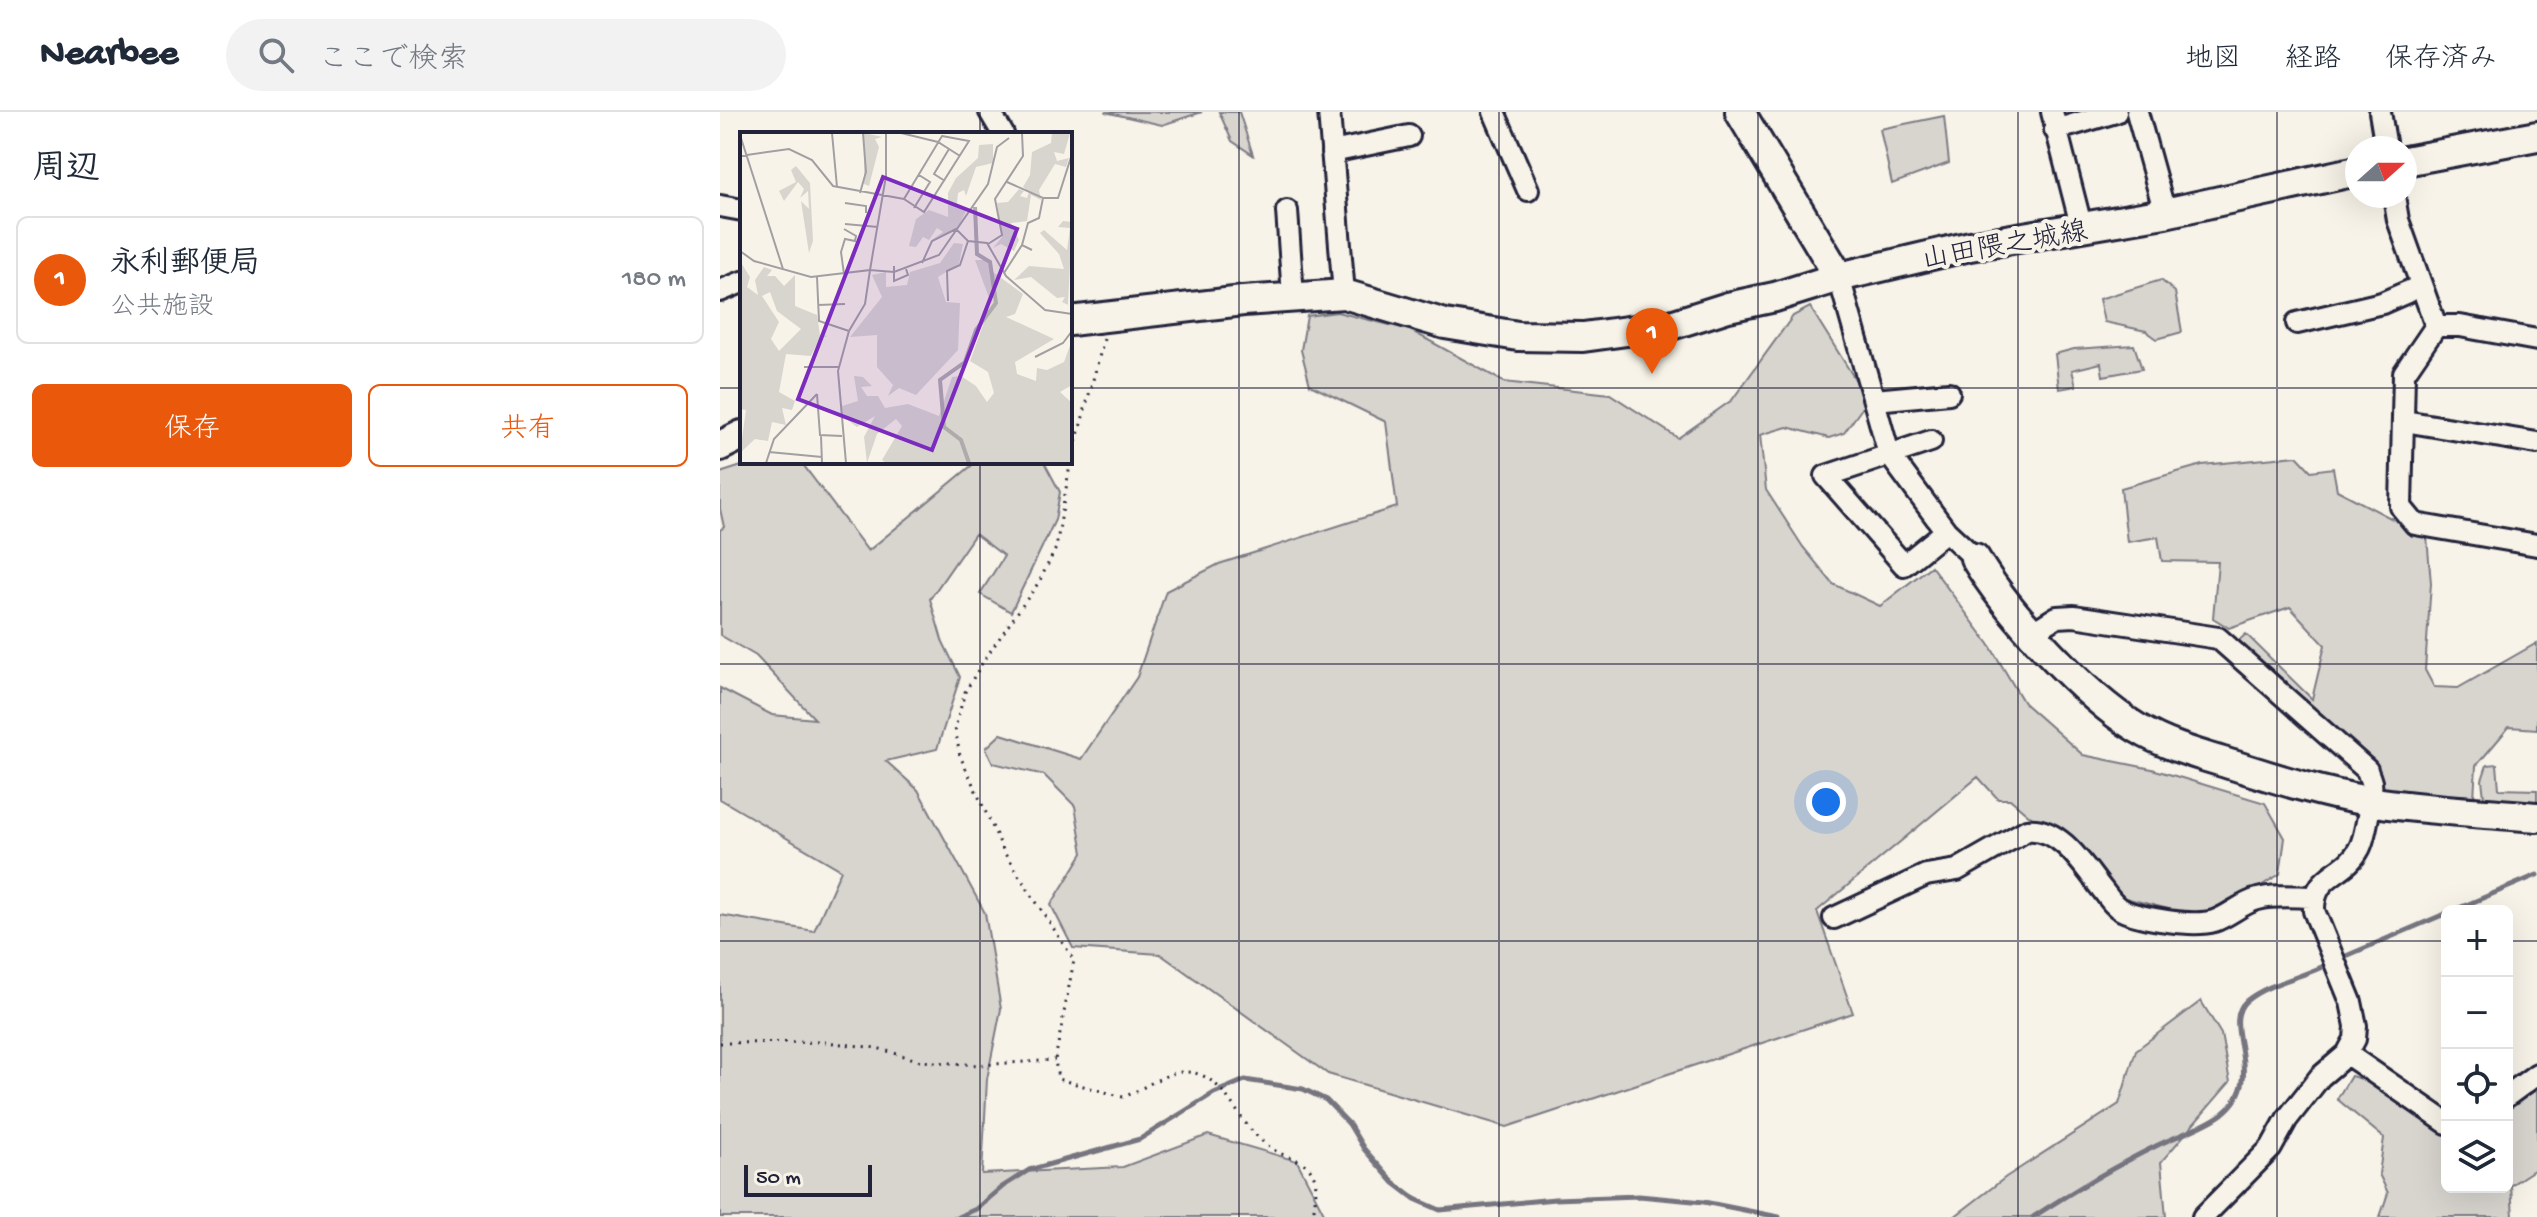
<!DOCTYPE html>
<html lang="ja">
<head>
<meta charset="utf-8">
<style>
	body { margin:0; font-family:"Gochi Hand","Klee One",sans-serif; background:#f2f2f3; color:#1f2937 }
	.controls { position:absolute; right:24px; bottom:24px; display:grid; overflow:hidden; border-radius:12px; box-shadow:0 8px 32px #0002 }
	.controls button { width:72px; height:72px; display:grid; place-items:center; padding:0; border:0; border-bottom:2px solid #e0e1e3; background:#fff; color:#1f2937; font:40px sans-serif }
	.compass { position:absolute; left:1625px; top:24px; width:72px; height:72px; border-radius:50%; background:#fff; box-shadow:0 8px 32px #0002; rotate:69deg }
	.scale { position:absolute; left:24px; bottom:20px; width:128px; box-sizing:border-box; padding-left:8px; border:4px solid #22223b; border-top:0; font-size:22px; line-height:28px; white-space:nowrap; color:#22223b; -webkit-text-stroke:6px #f7f3e8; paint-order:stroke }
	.you { position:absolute; left:1106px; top:690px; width:28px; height:28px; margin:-20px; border:6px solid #fff; border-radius:50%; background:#1a73e8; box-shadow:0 0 0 12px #1a73e833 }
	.badge { display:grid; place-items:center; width:52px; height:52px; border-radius:50%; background:#ea580c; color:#fff; font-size:26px; font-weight:700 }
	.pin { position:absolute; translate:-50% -66px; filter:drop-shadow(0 2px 4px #0008) }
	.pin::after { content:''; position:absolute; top:42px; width:28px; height:24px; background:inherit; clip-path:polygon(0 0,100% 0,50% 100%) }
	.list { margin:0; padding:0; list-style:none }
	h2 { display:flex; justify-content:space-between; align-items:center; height:104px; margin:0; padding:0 32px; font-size:34px }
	h2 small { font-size:26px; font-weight:400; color:#747a83 }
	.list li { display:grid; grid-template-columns:52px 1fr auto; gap:24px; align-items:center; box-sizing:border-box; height:128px; margin:0 16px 16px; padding:0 16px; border:2px solid #e0e1e3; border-radius:12px }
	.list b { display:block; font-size:30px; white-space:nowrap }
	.list p { margin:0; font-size:26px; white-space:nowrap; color:#747a83 }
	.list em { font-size:26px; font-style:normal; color:#747a83 }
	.actions { display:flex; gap:16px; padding:24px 32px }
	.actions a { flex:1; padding:18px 0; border:2px solid #ea580c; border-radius:12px; text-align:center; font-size:28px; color:#ea580c }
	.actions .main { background:#ea580c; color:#fff }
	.icon { flex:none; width:44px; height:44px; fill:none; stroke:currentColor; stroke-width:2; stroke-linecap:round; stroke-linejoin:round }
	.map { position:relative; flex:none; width:1817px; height:1105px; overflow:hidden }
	header { display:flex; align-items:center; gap:48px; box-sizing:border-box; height:112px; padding:0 40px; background:#fff; border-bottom:2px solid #e0e1e3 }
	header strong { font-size:38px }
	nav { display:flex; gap:44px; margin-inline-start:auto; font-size:28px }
	.search { width:560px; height:72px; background:#f2f2f3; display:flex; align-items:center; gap:20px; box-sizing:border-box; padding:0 28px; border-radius:44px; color:#747a83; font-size:30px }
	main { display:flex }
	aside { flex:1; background:#fff }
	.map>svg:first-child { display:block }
</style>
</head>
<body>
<header>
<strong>Nearbee</strong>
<div class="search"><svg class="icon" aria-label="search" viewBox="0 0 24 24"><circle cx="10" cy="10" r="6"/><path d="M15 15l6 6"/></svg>ここで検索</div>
<nav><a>地図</a><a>経路</a><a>保存済み</a></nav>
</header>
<main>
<aside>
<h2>周辺<small></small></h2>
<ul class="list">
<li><span class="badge">1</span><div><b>永利郵便局</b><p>公共施設</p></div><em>180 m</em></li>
</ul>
<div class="actions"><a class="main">保存</a><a>共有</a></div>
</aside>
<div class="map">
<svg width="1817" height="1105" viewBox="0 0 1817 1105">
	<rect width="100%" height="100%" fill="#f7f3e8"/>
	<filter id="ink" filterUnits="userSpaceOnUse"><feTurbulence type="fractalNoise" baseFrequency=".0125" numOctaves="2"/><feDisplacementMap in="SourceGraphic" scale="16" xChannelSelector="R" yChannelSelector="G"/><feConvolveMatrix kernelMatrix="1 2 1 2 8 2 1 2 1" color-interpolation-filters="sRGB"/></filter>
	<g filter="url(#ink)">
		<path fill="#d8d5cf" stroke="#7d7c85" stroke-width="2" d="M 385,0 L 482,0 L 442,13 Z
			M 499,0 L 519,0 L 533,43 L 512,29 Z
			M 1224,4 L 1229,51 L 1172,72 L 1160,17 Z
			M 1441,168 L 1455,180 L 1462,220 L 1437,227 L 1426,219 L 1384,210 L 1379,187 Z
			M 1090,195 L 1148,288 L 1124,321 L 1109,326 L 1067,315 L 1040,323 L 1046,378 L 1083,435 L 1113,472 L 1160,494 L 1211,454 L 1269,532 L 1304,591 L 1363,643 L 1432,657 L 1545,691 L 1565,726 L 1560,762 L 1518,788 L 1476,804 L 1405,786 L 1290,687 L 1278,687 L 1258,665 L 1097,799 L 1133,901 L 787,1015 L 608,962 L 440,842 L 353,836 L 331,793 L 363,741 L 355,694 L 324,663 L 273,651 L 266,636 L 281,622 L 361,647 L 417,565 L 446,479 L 499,452 L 677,395 L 666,310 L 590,273 L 581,238 L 587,204 L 617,200 L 690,218 L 784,270 L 890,282 L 958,326 L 1012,288 L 1073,204 Z
			M 1414,233 L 1422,257 L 1383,264 L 1381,251 L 1352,258 L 1356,274 L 1339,277 L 1335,242 L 1354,237 Z
			M 1577,344 L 1591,359 L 1613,356 L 1617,378 L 1707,425 L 1711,471 L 1705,558 L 1714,575 L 1738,576 L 1817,531 L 1817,617 L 1789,615 L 1756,654 L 1754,686 L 1660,676 L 1516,531 L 1526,522 L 1592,587 L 1605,533 L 1570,495 L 1509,516 L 1493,506 L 1498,450 L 1442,449 L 1438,425 L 1407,430 L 1401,376 L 1482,353 Z
			M 34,350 L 81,350 L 148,439 L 256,350 L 324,350 L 340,380 L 335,408 L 291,500 L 260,482 L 284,444 L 255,422 L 210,487 L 222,528 L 240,565 L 217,637 L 166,649 L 198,678 L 265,801 L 281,897 L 267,967 L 262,1062 L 403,1055 L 488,1023 L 577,1049 L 606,1105 L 0,1105 L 0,803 L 94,819 L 121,758 L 0,687 L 0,576 L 52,603 L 95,607 L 36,544 L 0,523 L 0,418 L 4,415 L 0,397 L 0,361 Z
			M 1777,652 L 1779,677 L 1817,678 L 1817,691 L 1764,685 L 1762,668 L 1767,653 Z
			M 1481,889 L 1501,922 L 1510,970 L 1441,1050 L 1446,1105 L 1234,1105 L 1286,1065 L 1399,992 L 1416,938 Z
			M 1631,964 L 1649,969 L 1721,1021 L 1727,1021 L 1727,1075 L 1787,1075 L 1787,992 L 1817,973 L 1817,1056 L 1791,1073 L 1793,1105 L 1660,1105 L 1668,1081 L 1659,1062 L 1664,1026 L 1617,987 Z"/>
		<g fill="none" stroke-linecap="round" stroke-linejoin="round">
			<path stroke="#76747f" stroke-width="5" d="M 1732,799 L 1817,763
				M 1619,847 L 1727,801
				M 238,1105 L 256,1097 L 282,1075 L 309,1058 L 420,1027 L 494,981 L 525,968 L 583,977 L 606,988 L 629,1012 L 644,1037 L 674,1071 L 695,1087 L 720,1098 L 835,1087 L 919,1084 L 984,1090 L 1059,1105
				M 1313,1105 C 1353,1079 1393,1055 1436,1034 C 1456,1024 1485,1015 1502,1002 C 1550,965 1499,914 1526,889 C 1549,870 1585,865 1610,851"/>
			<defs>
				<path id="street" d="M 270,0 L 283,22
					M 609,0 L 624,182
					M 774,0 L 808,78
					M 1332,0 L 1362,117
					M 1417,0 L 1445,101
					M 1660,0 L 1666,36
					M 1335,18 L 1396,0
					M 612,40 L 689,24
					M 1674,84 L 1678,108 L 1716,214
					M 0,94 L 22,98
					M 567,99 L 573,184
					M 1119,165 L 1169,342 L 1226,419 L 1255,446
					M 0,179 L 22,170
					M 1577,211 L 1662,191 L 1701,174
					M 1817,228 L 1740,214 L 1716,214 L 1684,261 L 1681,395 L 1695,412 L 1817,433
					M 1155,288 L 1229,281
					M 1684,309 L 1817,331
					M 1211,329 L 1106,364 L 1184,453 L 1226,419
					M 1313,520 L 1337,505 L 1354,504 L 1498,526 L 1647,658 C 1647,659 1651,669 1651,670 C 1653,682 1645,727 1639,737 C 1625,764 1593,761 1594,799 L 1631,890 L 1636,914 L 1635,927 L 1627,942 L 1600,965 L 1567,1007 L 1551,1036 L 1483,1105
					M 1114,806 L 1206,763 L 1237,758 L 1307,718 C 1339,714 1363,753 1381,776 C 1387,783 1393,794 1402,798 C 1422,807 1474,815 1494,809 C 1509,804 1522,791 1538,787 C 1556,782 1576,785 1594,785
					M 1627,942 L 1727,1011
					M 1787,984 L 1817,962"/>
				<path id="secondary" d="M 1020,0 L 1119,165
					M 1685,49 L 1817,24
					M 350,209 L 523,189 L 624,182 L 725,212 L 798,224 L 863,225 L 951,213 L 1008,195 L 1055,185 L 1119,165 L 1250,134 L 1445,101 L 1637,59
					M 0,334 L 22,323
					M 1255,446 C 1286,499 1364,584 1417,616 C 1446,634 1480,643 1513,653 C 1557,667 1602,681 1648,689 C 1703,698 1761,700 1817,705"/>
			</defs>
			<use href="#street" stroke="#22223b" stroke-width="26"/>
			<use href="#secondary" stroke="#22223b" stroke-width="34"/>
			<path stroke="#22223b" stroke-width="3" stroke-dasharray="2 6" stroke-linecap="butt" d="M 384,227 L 350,353 L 336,436 L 319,470 L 264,548 L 245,580 L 235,616 L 240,644 L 285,742 L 354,848 L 335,948 L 338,967 L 403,985 C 423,978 445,959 466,960 C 501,961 513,999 533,1020 C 539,1027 549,1035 557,1040 C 570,1046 587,1048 593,1062 C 599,1074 594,1092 593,1105
				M 0,931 L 105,930 L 157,936 L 201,949 L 259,953 L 335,948"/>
			<use href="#street" stroke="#f7f3e8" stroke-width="20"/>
			<use href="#secondary" stroke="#f7f3e8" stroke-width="28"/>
		</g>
	</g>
	<path fill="none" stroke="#22223b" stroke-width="2" stroke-opacity="0.55" d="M 260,0 L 260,22M 519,0 L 519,1105M 779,0 L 779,1105M 1038,0 L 1038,1105M 1298,0 L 1298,1105M 1557,0 L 1557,1105M 0,276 L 22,276M 350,276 L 1817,276M 260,350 L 260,1105M 0,552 L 1817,552M 0,829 L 1727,829M 1787,829 L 1817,829"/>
	<g text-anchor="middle" stroke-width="8" stroke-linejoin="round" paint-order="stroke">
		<g font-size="28" fill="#22223b" stroke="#f7f3e8">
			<text transform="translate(1284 131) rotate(-10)" y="10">山田隈之城線</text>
		</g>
	</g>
	<g transform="translate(20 20)">
		<rect width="332" height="332" fill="#f7f3e8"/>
		<path d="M 124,1 L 142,5 L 135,7 L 139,15 L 129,54 L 124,52 ZM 312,1 L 330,1 L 324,22 L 314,20 L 317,29 L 329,26 L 326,35 L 315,32 L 299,58 L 301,68 L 291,63 L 287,89 L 271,91 L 279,108 L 274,119 L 261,112 L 253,116 L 262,105 L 257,71 L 268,70 L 279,57 L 284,59 L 280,64 L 287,66 L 289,60 L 283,55 L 290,43 L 292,20 L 311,11 ZM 253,12 L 253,31 L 236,35 L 226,64 L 224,58 L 218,61 L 217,71 L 227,77 L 218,96 L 193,107 L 203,100 L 197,96 L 189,108 L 183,105 L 176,115 L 169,114 L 176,87 L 189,78 L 208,85 L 208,61 L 216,46 L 238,26 L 239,13 ZM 56,34 L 70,51 L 73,109 L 69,121 L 61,69 L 69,77 L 68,59 L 60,66 L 64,57 L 58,50 L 44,69 L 39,59 L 56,50 L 51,38 ZM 323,89 L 332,90 L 328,173 L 322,170 L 325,165 L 317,166 L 291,145 L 274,148 L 289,134 L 324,137 L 319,122 L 300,101 L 304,98 L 327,118 L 330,96 L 318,95 ZM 214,111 L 223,112 L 219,132 L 198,145 L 206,170 L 220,171 L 218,218 L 176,263 L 159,256 L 148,264 L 153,253 L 137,235 L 137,203 L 110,205 L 142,165 L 132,143 L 146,140 L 146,155 L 167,153 L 170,140 L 200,131 ZM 235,128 L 246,128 L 253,140 L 283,162 L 275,182 L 266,185 L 314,207 L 275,230 L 277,242 L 296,249 L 297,236 L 307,238 L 324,230 L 332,208 L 332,253 L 320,260 L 332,271 L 332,331 L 146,331 L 142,328 L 162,294 L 156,287 L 137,302 L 127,331 L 124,305 L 135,284 L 117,295 L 102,284 L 102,274 L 118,269 L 114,244 L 123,245 L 132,254 L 121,255 L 127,264 L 138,264 L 145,276 L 168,272 L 199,284 L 212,245 L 221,244 L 236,254 L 247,270 L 254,261 L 248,240 L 230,229 L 251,171 ZM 0,129 L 10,145 L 7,155 L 18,163 L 15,148 L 24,135 L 32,138 L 27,144 L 35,144 L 44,154 L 55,143 L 55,174 L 77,183 L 80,203 L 88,204 L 80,206 L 71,224 L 46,222 L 39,260 L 55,269 L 52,278 L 42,276 L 46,293 L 32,290 L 28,309 L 15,307 L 0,321 L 6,278 L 0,277 ZM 30,160 L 37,179 L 61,197 L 39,219 L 31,207 L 39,190 L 22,164 Z" fill="#d8d5cf" fill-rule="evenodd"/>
		<path fill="none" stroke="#aeabad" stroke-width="4" d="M 229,331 L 221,308 L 204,295 L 200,248 L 225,230 L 236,198 L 256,171 L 250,130 L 237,122 L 235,75"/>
		<path fill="none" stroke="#a29fa3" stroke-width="2" d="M 92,1 L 97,55M 161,1 L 198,10 L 220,24M 0,3 L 43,137M 202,4 L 229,9 L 184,80 L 164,67 ZM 0,24 L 49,17 L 72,28 L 93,54 L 164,67M 205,49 L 194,42 L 209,17M 267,50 L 303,66 L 318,66 L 332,22 L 331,1M 120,61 L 126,40 L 123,1M 105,71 L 126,74 L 126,81M 174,76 L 190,50 L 179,43M 105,92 L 138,95M 104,97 L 116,104 L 115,109 L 105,107 L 101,120 L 104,142M 248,112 L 262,103 L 255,67 L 283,24 L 282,1M 282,113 L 288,91 L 299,86 L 303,66M 0,119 L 14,129 L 71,145 L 130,138 L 146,44 L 146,1M 182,131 L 192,109 L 216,97 L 228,109 L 247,111 L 266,144 L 305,178 L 332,182M 154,134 L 154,149 L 168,143 L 166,137M 264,141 L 282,113 L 292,118M 77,145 L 79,189 L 109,199M 208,169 L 207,139 L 220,133 L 228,109M 78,173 L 105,172M 295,225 L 323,211 L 332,199M 64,235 L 99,235M 77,262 L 80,303 L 102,304M 81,304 L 82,331M 29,320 L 82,325M 26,331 L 34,307 L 77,262M 106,331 L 98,239 L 109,199 L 125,172 L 130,138 L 154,140 L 199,123 L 248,52 L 257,15 L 269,6"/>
		<path fill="#7b2cbf" fill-opacity="0.15" stroke="#7b2cbf" stroke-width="4" d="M 143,45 L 277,97 L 192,318 L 58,267 Z"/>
		<rect width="332" height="332" fill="none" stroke="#22223b" stroke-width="4"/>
	</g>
</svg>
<div class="controls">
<button>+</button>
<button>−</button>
<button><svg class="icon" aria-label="locate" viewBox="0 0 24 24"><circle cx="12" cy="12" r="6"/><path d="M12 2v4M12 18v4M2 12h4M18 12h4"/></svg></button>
<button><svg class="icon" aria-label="layers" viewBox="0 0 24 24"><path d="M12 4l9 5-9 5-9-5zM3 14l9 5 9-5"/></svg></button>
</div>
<svg class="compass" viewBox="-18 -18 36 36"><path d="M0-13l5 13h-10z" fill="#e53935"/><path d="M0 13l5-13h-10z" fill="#747a83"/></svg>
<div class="scale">50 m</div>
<div class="you"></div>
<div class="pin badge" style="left:932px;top:262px">1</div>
</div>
</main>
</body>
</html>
